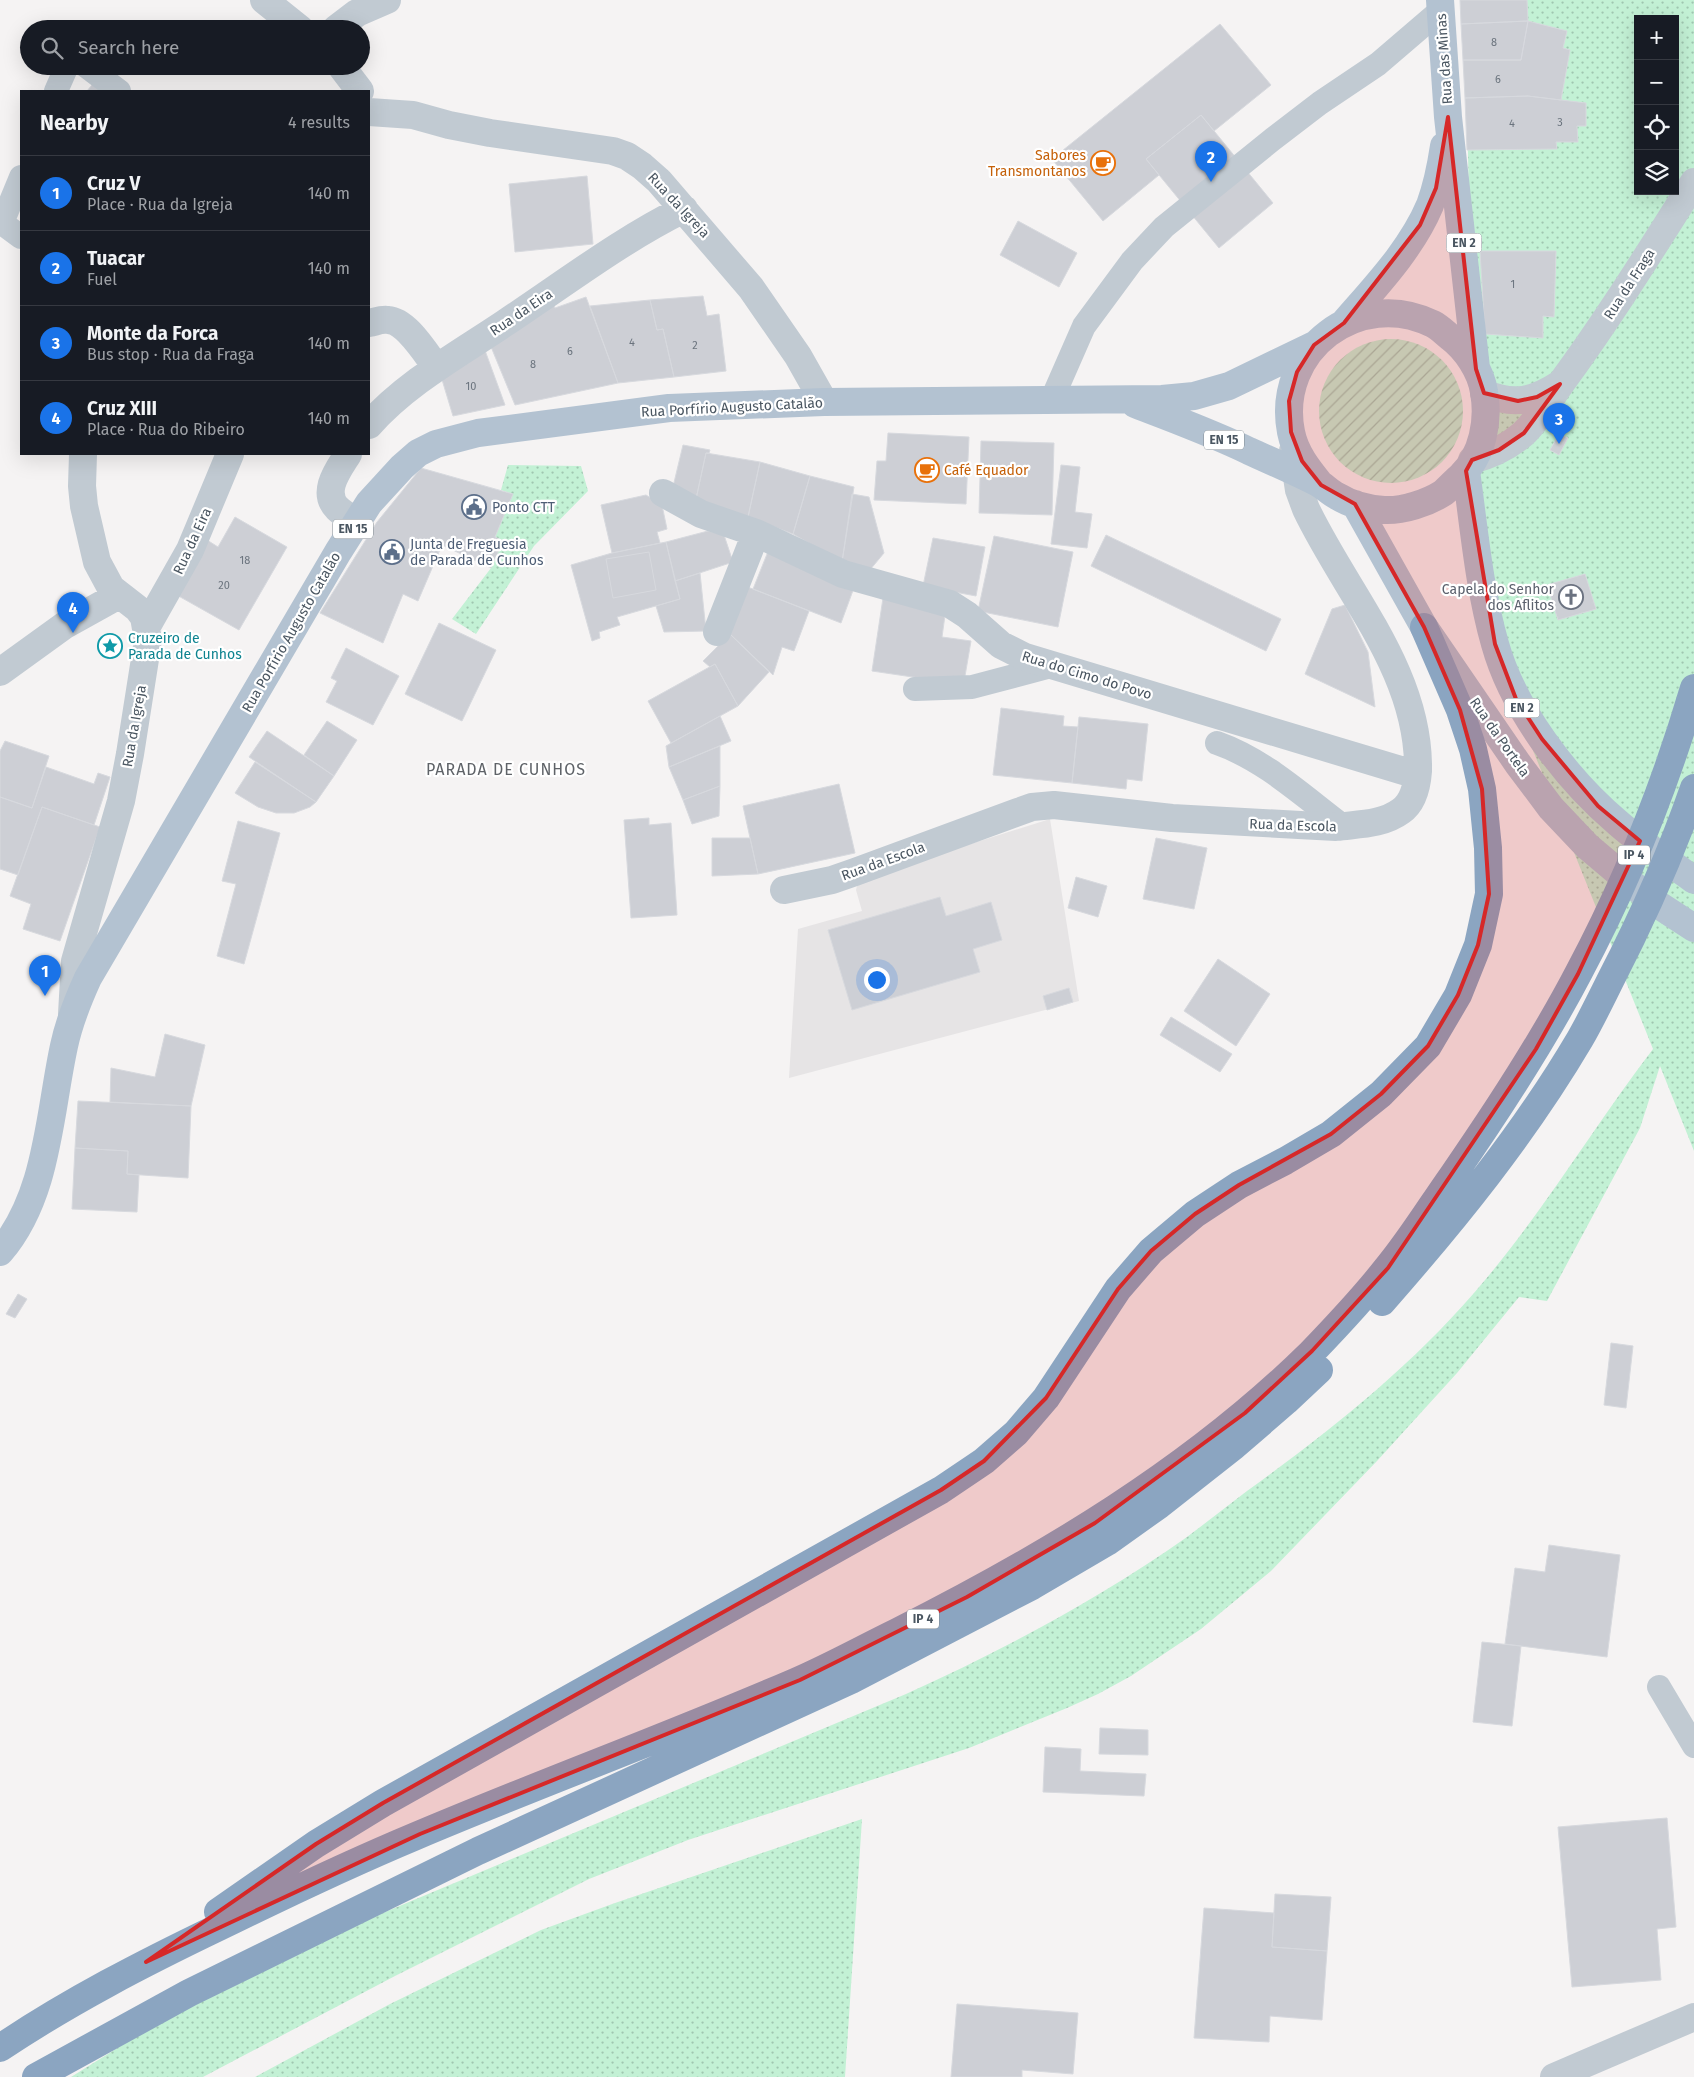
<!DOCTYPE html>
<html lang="en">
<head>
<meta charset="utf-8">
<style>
	body { margin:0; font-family:"Fira Sans",sans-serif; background:#242831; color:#f1f3f6 }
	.controls { position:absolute; right:15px; top:15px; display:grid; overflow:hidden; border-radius:0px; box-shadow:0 5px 20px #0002 }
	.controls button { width:45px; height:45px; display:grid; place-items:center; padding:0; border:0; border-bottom:1px solid #363941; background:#171b24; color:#f1f3f6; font:25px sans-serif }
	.you { position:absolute; left:876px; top:979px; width:18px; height:18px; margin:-12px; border:4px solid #fff; border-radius:50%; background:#1a73e8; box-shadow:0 0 0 8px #1a73e833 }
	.badge { display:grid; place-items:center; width:32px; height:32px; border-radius:50%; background:#1a73e8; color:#fff; font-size:16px; font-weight:700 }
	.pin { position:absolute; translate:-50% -41px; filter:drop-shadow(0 1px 2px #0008) }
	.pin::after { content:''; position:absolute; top:26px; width:18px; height:15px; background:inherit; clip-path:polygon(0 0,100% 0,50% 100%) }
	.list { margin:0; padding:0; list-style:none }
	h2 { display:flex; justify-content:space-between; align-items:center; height:65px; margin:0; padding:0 20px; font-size:21px }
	h2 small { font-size:16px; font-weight:400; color:#9ea1a6 }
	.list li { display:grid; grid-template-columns:32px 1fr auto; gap:15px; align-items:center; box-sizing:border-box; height:75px; padding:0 20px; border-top:1px solid #363941 }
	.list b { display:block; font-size:19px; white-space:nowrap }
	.list p { margin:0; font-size:16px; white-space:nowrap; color:#9ea1a6 }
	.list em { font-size:16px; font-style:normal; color:#9ea1a6 }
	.icon { flex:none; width:28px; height:28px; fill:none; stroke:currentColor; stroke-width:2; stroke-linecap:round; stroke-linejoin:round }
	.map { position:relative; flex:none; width:1694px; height:2077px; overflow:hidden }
	.search { position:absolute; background:#171b24; box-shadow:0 5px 20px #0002; left:20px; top:20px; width:350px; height:55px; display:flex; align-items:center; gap:12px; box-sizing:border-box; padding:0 18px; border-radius:28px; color:#9ea1a6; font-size:19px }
	.panel { position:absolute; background:#171b24; box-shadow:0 5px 20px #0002; left:20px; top:90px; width:350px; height:365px; border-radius:0px }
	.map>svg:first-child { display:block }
</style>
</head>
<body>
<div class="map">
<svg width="1694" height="2077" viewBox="0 0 1694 2077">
	<defs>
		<pattern id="grass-dots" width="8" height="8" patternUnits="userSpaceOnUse" patternTransform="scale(1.25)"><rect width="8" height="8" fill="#c3f1d5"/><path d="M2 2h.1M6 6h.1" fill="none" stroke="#a0c6b0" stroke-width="1.8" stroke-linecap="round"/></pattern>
		<pattern id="garden-furrows" width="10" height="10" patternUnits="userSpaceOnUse" patternTransform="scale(1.25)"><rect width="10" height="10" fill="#c3f1d5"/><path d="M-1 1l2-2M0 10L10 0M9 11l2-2" fill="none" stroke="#a0c6b0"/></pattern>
	</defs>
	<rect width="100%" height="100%" fill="#f5f3f3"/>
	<path fill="#e6e4e5" d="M 1050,819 L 1079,1001 L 789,1078 L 798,929 L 862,911 L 856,890 L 857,886 L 872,875 Z"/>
	<path fill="url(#grass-dots)" fill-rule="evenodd" d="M 1465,0 L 1694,0 L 1694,1151 L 1660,1066 L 1640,1128 L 1547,1301 L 1519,1297 L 1457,1373 L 1377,1461 L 1271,1571 L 1201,1629 L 1131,1676 L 1098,1694 L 1067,1708 L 969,1748 L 688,1840 L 589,1879 L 395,1976 L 203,2077 L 71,2077 L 172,2014 L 354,1925 L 906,1694 C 1003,1650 1099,1599 1187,1537 C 1207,1522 1227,1506 1247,1491 C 1329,1432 1408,1369 1474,1293 C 1541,1216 1592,1129 1653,1049 L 1477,611 ZM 1638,19 L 1675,19 L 1675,191 L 1638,191 Z
		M 508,465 L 581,466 L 588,491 L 534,546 L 476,634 L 452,619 L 491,568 L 502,541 L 495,537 L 512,494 L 501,490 Z
		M 862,1819 L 845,2077 L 255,2077 L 390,2004 L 541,1930 L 615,1903 Z"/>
	<path fill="url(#garden-furrows)" d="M1319 411a72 72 0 1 1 144 0a72 72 0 1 1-144 0Z"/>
	<path fill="#cdcfd5" stroke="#d7d9de" d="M 1460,0 L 1527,0 L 1528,21 L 1461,24 Z
		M 1528,21 L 1567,31 L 1563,48 L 1570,50 L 1561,100 L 1528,96 L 1465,98 L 1463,60 L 1521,60 Z
		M 1528,21 L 1521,60 L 1463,60 L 1461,24 Z
		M 1220,24 L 1271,85 L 1214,131 L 1201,115 L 1146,159 L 1159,175 L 1103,221 L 1052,159 Z
		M 96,80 L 110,91 L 87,91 Z
		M 1528,96 L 1586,103 L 1586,126 L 1577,126 L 1578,142 L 1556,142 L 1557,149 L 1467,150 L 1465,98 Z
		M 1201,115 L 1273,203 L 1219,248 L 1146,159 Z
		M 587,176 L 593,244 L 515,252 L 509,184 Z
		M 1018,221 L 1077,253 L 1059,287 L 1000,255 Z
		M 1480,251 L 1556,251 L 1554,317 L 1543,316 L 1543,338 L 1485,334 Z
		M 703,296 L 707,316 L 719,314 L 726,371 L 674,377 L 663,329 L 657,330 L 650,300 Z
		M 586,297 L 618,383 L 515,405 L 489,342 L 552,302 L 555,308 Z
		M 650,300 L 657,330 L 663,329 L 674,377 L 618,383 L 590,306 Z
		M 483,345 L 505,405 L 453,416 L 440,373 Z
		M 888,433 L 969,437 L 966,504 L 874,500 L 877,461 L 886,461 Z
		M 1559,434 L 1568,438 L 1559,455 L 1550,450 Z
		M 981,441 L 1054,443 L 1052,515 L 979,513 Z
		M 683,445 L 710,450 L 709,453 L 706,453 L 696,499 L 672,491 Z
		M 706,453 L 760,462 L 748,517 L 696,499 Z
		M 760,462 L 810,476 L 793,534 L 748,517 Z
		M 1061,465 L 1080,467 L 1075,512 L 1092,514 L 1087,548 L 1051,544 Z
		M 421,468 L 513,494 L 495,537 L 503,541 L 491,568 L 442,545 L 418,601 L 403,594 L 383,643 L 320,613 L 377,522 Z
		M 810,476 L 854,487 L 842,562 L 793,534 Z
		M 852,494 L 869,497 L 884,553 L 869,571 L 842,562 Z
		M 646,495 L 662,505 L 667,529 L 657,532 L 660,543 L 612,553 L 601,505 Z
		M 235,517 L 287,547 L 239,630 L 175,594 L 207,540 L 218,547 Z
		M 708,531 L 724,535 L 733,562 L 675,581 L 666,542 Z
		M 1106,535 L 1281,619 L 1266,651 L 1091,566 Z
		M 994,536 L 1073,552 L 1058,627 L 978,611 Z
		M 933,538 L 985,547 L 976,596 L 923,586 Z
		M 666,542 L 680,599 L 617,617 L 620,625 L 599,632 L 600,638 L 592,641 L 571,565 L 612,553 Z
		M 769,549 L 855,585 L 841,623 L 753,589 Z
		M 649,552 L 656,590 L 613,598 L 606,559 Z
		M 700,573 L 706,631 L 664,632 L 656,606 L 680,599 L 675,581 Z
		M 1585,574 L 1596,609 L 1558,620 L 1547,585 Z
		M 740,584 L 809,611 L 794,651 L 782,647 L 773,675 L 730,634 Z
		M 883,598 L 946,608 L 942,637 L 971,641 L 965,676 L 933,680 L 872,671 Z
		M 1345,605 L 1368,652 L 1375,707 L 1305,674 L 1332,609 Z
		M 439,623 L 496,650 L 462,721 L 405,694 Z
		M 730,634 L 769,672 L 738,706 L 715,664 L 710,667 L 703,661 Z
		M 346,648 L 399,676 L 373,725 L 326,702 L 337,681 L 331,678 Z
		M 715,664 L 738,706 L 671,743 L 648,701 Z
		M 1001,708 L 1064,716 L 1063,726 L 1078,727 L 1072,783 L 993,775 Z
		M 720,716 L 731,741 L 669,767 L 666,746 Z
		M 1079,717 L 1148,724 L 1142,781 L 1127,779 L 1126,789 L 1072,783 Z
		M 327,721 L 357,740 L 334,776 L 304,755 Z
		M 267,731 L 334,776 L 316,802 L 249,757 Z
		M 5,741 L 49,756 L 32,808 L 0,797 L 0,751 Z
		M 720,746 L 720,786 L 683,800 L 669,767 Z
		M 255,762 L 316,802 L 310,807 L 294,813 L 276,813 L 258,807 L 235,793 Z
		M 46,767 L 94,784 L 98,773 L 110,777 L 94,825 L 42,807 L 18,875 L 0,869 L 0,797 L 32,808 Z
		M 839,784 L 855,853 L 758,874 L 743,806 Z
		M 720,786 L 719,816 L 692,824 L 683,800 Z
		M 42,807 L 100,827 L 60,941 L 23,929 L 31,904 L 10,896 Z
		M 649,818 L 649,825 L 671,823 L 677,915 L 631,918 L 624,820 Z
		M 238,821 L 280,833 L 244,964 L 217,956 L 236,884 L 222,881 Z
		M 712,838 L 750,838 L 758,874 L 712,876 Z
		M 1156,838 L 1207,848 L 1194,909 L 1143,899 Z
		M 1076,877 L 1107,886 L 1098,917 L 1068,908 Z
		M 940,897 L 946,916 L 991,902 L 1002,940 L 973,949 L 980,972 L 852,1010 L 828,930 Z
		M 1218,959 L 1270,994 L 1236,1046 L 1184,1011 Z
		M 1069,988 L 1073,1002 L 1047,1010 L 1043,996 Z
		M 1171,1017 L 1232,1054 L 1220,1072 L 1160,1035 Z
		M 165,1034 L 205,1045 L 191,1106 L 110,1102 L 111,1068 L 155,1077 Z
		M 78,1101 L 191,1106 L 188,1178 L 127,1174 L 128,1151 L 75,1148 Z
		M 75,1148 L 128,1151 L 127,1174 L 139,1175 L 137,1212 L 72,1209 Z
		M 18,1294 L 27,1299 L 15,1318 L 6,1314 Z
		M 1611,1343 L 1633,1346 L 1626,1408 L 1604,1405 Z
		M 1549,1545 L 1620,1555 L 1607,1657 L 1505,1644 L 1515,1568 L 1545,1572 Z
		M 1482,1642 L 1521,1646 L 1512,1726 L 1473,1722 Z
		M 1100,1728 L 1148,1730 L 1148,1755 L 1099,1754 Z
		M 1045,1747 L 1081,1749 L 1080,1771 L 1146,1774 L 1144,1796 L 1043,1792 Z
		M 1667,1818 L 1676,1927 L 1657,1929 L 1661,1980 L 1572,1987 L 1558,1827 Z
		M 1275,1894 L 1331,1897 L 1327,1951 L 1272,1947 Z
		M 1204,1908 L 1274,1913 L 1272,1947 L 1327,1951 L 1322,2020 L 1270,2016 L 1269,2042 L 1194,2038 Z
		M 957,2004 L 1078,2013 L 1073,2074 L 1022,2070 L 1022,2077 L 951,2077 Z"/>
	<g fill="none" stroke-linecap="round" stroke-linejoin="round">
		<path stroke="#c1cad2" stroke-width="24" d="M 86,66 L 119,91
			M 56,91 L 67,66
			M 21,177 L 2,223 L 21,237
			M 1052,399 L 1084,326 L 1132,261 L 1164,227 L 1273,139 L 1320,103 L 1378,64 L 1441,10
			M 915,689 L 972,687 L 1055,665
			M 1217,743 C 1265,760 1303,796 1343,826
			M 1659,1687 L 1694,1746"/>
		<path stroke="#c1cad2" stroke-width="28" d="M 264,0 L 300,29
			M 336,29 L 357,13 L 387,0
			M 341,66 L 360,91
			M 369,112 L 413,115 L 449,125 L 490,133 L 613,151 L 627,156 L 642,166 L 659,181 L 751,288 L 798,356 L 824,402
			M 369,323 C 375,322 381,319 388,320 C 407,321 426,354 437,368
			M 1484,393 C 1514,406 1534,401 1560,384
			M 369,425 C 406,383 459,354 505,323 C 564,284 621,240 684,209
			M 348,454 C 339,469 321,491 337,508 C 343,514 351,518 357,522
			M 1472,460 C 1491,455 1508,447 1523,434 C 1539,419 1549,400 1562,382 C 1609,318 1651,250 1694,182
			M 663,493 L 701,514 L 756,533 L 843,574 L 950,604 L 967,615 L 1001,645 L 1025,657 L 1417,775
			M 147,626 L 190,550 L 230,454
			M 717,632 L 756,533
			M 0,672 L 65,625 L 119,595
			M 784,890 L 832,880 L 855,872 L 1018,812 L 1032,807 L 1054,805 L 1172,818 L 1336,827 C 1358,824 1382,825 1401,811 C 1414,802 1417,785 1418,771 C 1420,672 1346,593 1306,509 L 1299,490 L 1293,451
			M 72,1014 L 75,961 L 121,801 L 130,754 L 148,640 L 144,617 L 138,609 L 111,588 L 97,562 L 84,506 L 82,486 L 83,454
			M 1554,2077 L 1694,2017"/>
		<path stroke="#b3c2d1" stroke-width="28" d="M 1440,0 L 1448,117 L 1476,368
			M 1344,323 C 1375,287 1411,250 1430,205 C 1437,186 1441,166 1444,146
			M 1135,404 C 1173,419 1212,433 1249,451 C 1273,462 1297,472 1320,484 C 1326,488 1331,493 1337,496 C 1350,504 1368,509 1384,510 C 1403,511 1427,503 1443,493 C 1449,488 1455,481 1461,476 C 1483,455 1489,420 1484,392 C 1481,371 1466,349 1450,337 C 1445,333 1439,327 1433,324 C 1359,287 1275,350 1291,432 C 1295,453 1308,469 1321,485
			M 1466,471 C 1474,528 1479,588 1495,644 C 1513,709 1566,779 1618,823 C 1642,844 1668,861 1694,880
			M 1355,504 L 1424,627 L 1518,764 L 1551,808 L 1587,846 L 1651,900 L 1694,928
			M 0,1252 C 48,1196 49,1115 64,1046 C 69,1022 78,1000 88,978 L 338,552 L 369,503 L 402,467 L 418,453 L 436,444 L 478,433 L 669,408 L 824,402 L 1162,399 L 1194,396 L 1229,386 L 1314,345"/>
		<path stroke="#8ba5c1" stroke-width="28" d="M 1382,1302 C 1454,1220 1524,1134 1580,1039 C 1591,1020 1601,999 1611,979 C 1643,917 1671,854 1694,788
			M 218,1912 L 316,1844 L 383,1803 L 941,1490 L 984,1461 L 1016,1433 L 1046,1398 L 1118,1289 L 1151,1251 L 1195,1214 L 1239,1185 L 1285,1161 L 1331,1134 L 1381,1094 L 1428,1046 L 1458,995 L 1478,945 L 1489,894 L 1488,848 L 1482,789 L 1473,749 L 1460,710 L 1424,627
			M 0,2048 C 70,2001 144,1963 219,1927 C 284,1895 349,1864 416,1836 C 541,1783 670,1736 795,1682 C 830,1667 864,1648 897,1632 C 1046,1557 1192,1470 1311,1353 C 1336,1327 1365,1296 1387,1268 C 1411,1239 1431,1206 1453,1175 C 1498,1110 1542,1043 1579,972 C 1627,882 1665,786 1694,688
			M 36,2077 L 189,1993 L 478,1851 L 851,1680 L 1032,1586 L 1107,1542 L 1159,1505 L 1234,1446 L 1286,1401 L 1319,1370"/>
	</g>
	<path fill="#d62828" fill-opacity="0.2" stroke="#d62828" stroke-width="4" stroke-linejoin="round" d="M 1448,117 L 1476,369 L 1484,393 L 1518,401 L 1537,397 L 1560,384 L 1524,433 L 1499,450 L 1472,460 L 1466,471 L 1495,644 L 1516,699 L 1542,739 L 1598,806 L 1640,841 L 1578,974 L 1536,1049 L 1388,1268 L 1312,1351 L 1245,1413 L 1095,1523 L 967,1597 L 800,1680 L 420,1834 L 146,1962 L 316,1844 L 383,1803 L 941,1490 L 984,1461 L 1046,1398 L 1118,1289 L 1151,1251 L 1195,1214 L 1239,1185 L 1331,1134 L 1381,1094 L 1428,1046 L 1458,995 L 1478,945 L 1489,894 L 1482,789 L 1460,710 L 1424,627 L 1355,504 L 1321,485 L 1302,461 L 1291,432 L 1289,401 L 1297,372 L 1314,345 L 1344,323 L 1420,225 L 1436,188 Z"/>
	<defs>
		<symbol id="cafe-ring" viewBox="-11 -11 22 22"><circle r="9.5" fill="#fff" stroke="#e8710a" stroke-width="1.5"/><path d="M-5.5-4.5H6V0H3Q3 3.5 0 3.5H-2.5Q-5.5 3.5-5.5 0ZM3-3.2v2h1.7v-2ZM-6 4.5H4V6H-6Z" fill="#e8710a"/></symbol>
		<symbol id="civic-ring" viewBox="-11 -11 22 22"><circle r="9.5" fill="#fff" stroke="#5c6f8a" stroke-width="1.5"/><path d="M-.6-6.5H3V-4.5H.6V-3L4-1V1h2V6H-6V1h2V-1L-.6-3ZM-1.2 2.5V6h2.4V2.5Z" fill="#5c6f8a"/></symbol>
		<symbol id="church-ring" viewBox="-11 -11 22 22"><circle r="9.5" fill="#fff" stroke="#6b7280" stroke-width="1.5"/><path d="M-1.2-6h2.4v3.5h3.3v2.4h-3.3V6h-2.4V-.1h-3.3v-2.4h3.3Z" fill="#6b7280"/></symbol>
		<symbol id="sight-ring" viewBox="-11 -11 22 22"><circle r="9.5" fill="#fff" stroke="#0f9aa8" stroke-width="1.5"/><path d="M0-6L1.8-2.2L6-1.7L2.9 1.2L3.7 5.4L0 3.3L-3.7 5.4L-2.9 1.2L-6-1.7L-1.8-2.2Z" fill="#0f9aa8"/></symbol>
	</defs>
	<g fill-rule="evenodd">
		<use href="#cafe-ring" x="1089" y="149" width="28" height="28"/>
		<use href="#cafe-ring" x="913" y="456" width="28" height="28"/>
		<use href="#civic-ring" x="460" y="493" width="28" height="28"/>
		<use href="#civic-ring" x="378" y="538" width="28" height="28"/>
		<use href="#church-ring" x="1557" y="583" width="28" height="28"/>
		<use href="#sight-ring" x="96" y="632" width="28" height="28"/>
	</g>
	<g text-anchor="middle" stroke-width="4.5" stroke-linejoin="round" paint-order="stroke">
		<g font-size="11" fill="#6b747e">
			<text x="1494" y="46">8</text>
			<text x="1498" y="83">6</text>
			<text x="1560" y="126">3</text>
			<text x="1512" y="127">4</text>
			<text x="1513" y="288">1</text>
			<text x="632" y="346">4</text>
			<text x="695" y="349">2</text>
			<text x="570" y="355">6</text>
			<text x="533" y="368">8</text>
			<text x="471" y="390">10</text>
			<text x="245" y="564">18</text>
			<text x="224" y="589">20</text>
		</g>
		<g fill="#fff" stroke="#808990" stroke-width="1">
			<rect x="1446.5" y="233.5" width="35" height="19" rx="4"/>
			<rect x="1204" y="430.5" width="40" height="19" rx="4"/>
			<rect x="333" y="519.5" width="40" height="19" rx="4"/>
			<rect x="1504.5" y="698.5" width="35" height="19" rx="4"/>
			<rect x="1618" y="845.5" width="32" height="19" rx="4"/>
			<rect x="907" y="1609.5" width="32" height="19" rx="4"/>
		</g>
		<g font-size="12" font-weight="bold" fill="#4a5661">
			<text x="1464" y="247">EN 2</text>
			<text x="1224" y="444">EN 15</text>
			<text x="353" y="533">EN 15</text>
			<text x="1522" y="712">EN 2</text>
			<text x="1634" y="859">IP 4</text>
			<text x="923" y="1623">IP 4</text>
		</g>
		<g font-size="14" fill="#4a5661" stroke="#fff">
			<text transform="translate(1444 59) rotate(-94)" y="5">Rua das Minas</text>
			<text transform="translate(679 205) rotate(47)" y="5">Rua da Igreja</text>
			<text transform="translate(1629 284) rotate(-57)" y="5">Rua da Fraga</text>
			<text transform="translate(521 312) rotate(-34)" y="5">Rua da Eira</text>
			<text transform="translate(732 407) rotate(-3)" y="5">Rua Porfírio Augusto Catalão</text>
			<text transform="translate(192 541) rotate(-65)" y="5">Rua da Eira</text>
			<text transform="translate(291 632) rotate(-60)" y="5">Rua Porfírio Augusto Catalão</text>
			<text transform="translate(1087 675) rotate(17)" y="5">Rua do Cimo do Povo</text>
			<text transform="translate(134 726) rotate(-80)" y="5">Rua da Igreja</text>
			<text transform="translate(1500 737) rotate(55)" y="5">Rua da Portela</text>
			<text transform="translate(1293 825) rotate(2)" y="5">Rua da Escola</text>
			<text transform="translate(883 861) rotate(-20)" y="5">Rua da Escola</text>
		</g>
		<g font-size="14" fill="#c56008" stroke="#fff" text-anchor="end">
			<text x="1086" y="160">Sabores<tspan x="1086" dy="16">Transmontanos</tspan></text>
			<text x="944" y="475" text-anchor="start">Café Equador</text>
		</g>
		<g font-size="14" fill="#4e5e75" stroke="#fff" text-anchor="start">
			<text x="492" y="512">Ponto CTT</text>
			<text x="410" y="549">Junta de Freguesia<tspan x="410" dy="16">de Parada de Cunhos</tspan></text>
		</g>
		<g font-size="14" fill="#5b616d" stroke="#fff" text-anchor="end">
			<text x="1554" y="594">Capela do Senhor<tspan x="1554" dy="16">dos Aflitos</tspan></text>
		</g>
		<g font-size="14" fill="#0d838f" stroke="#fff" text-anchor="start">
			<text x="128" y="643">Cruzeiro de<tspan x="128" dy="16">Parada de Cunhos</tspan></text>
		</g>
		<g font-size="16" letter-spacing="1" fill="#5f6368" stroke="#fff">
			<text x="506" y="775">PARADA DE CUNHOS</text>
		</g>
	</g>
</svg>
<div class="controls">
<button>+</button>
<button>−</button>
<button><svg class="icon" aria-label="locate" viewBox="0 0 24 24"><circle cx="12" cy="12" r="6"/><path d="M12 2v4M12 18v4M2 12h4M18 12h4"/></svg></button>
<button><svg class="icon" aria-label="layers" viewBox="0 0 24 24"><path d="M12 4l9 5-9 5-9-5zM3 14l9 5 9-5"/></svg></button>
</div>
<div class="you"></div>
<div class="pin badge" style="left:45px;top:996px">1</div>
<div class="pin badge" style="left:1211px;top:182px">2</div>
<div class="pin badge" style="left:1559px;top:444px">3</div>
<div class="pin badge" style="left:73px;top:633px">4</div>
<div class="search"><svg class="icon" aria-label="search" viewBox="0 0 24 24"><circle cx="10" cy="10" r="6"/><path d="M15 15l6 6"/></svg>Search here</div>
<section class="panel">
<h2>Nearby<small>4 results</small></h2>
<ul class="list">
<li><span class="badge">1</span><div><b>Cruz V</b><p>Place · Rua da Igreja</p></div><em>140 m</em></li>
<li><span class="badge">2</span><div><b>Tuacar</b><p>Fuel</p></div><em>140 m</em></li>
<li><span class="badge">3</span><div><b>Monte da Forca</b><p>Bus stop · Rua da Fraga</p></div><em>140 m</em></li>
<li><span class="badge">4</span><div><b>Cruz XIII</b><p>Place · Rua do Ribeiro</p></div><em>140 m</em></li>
</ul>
</section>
</div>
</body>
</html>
